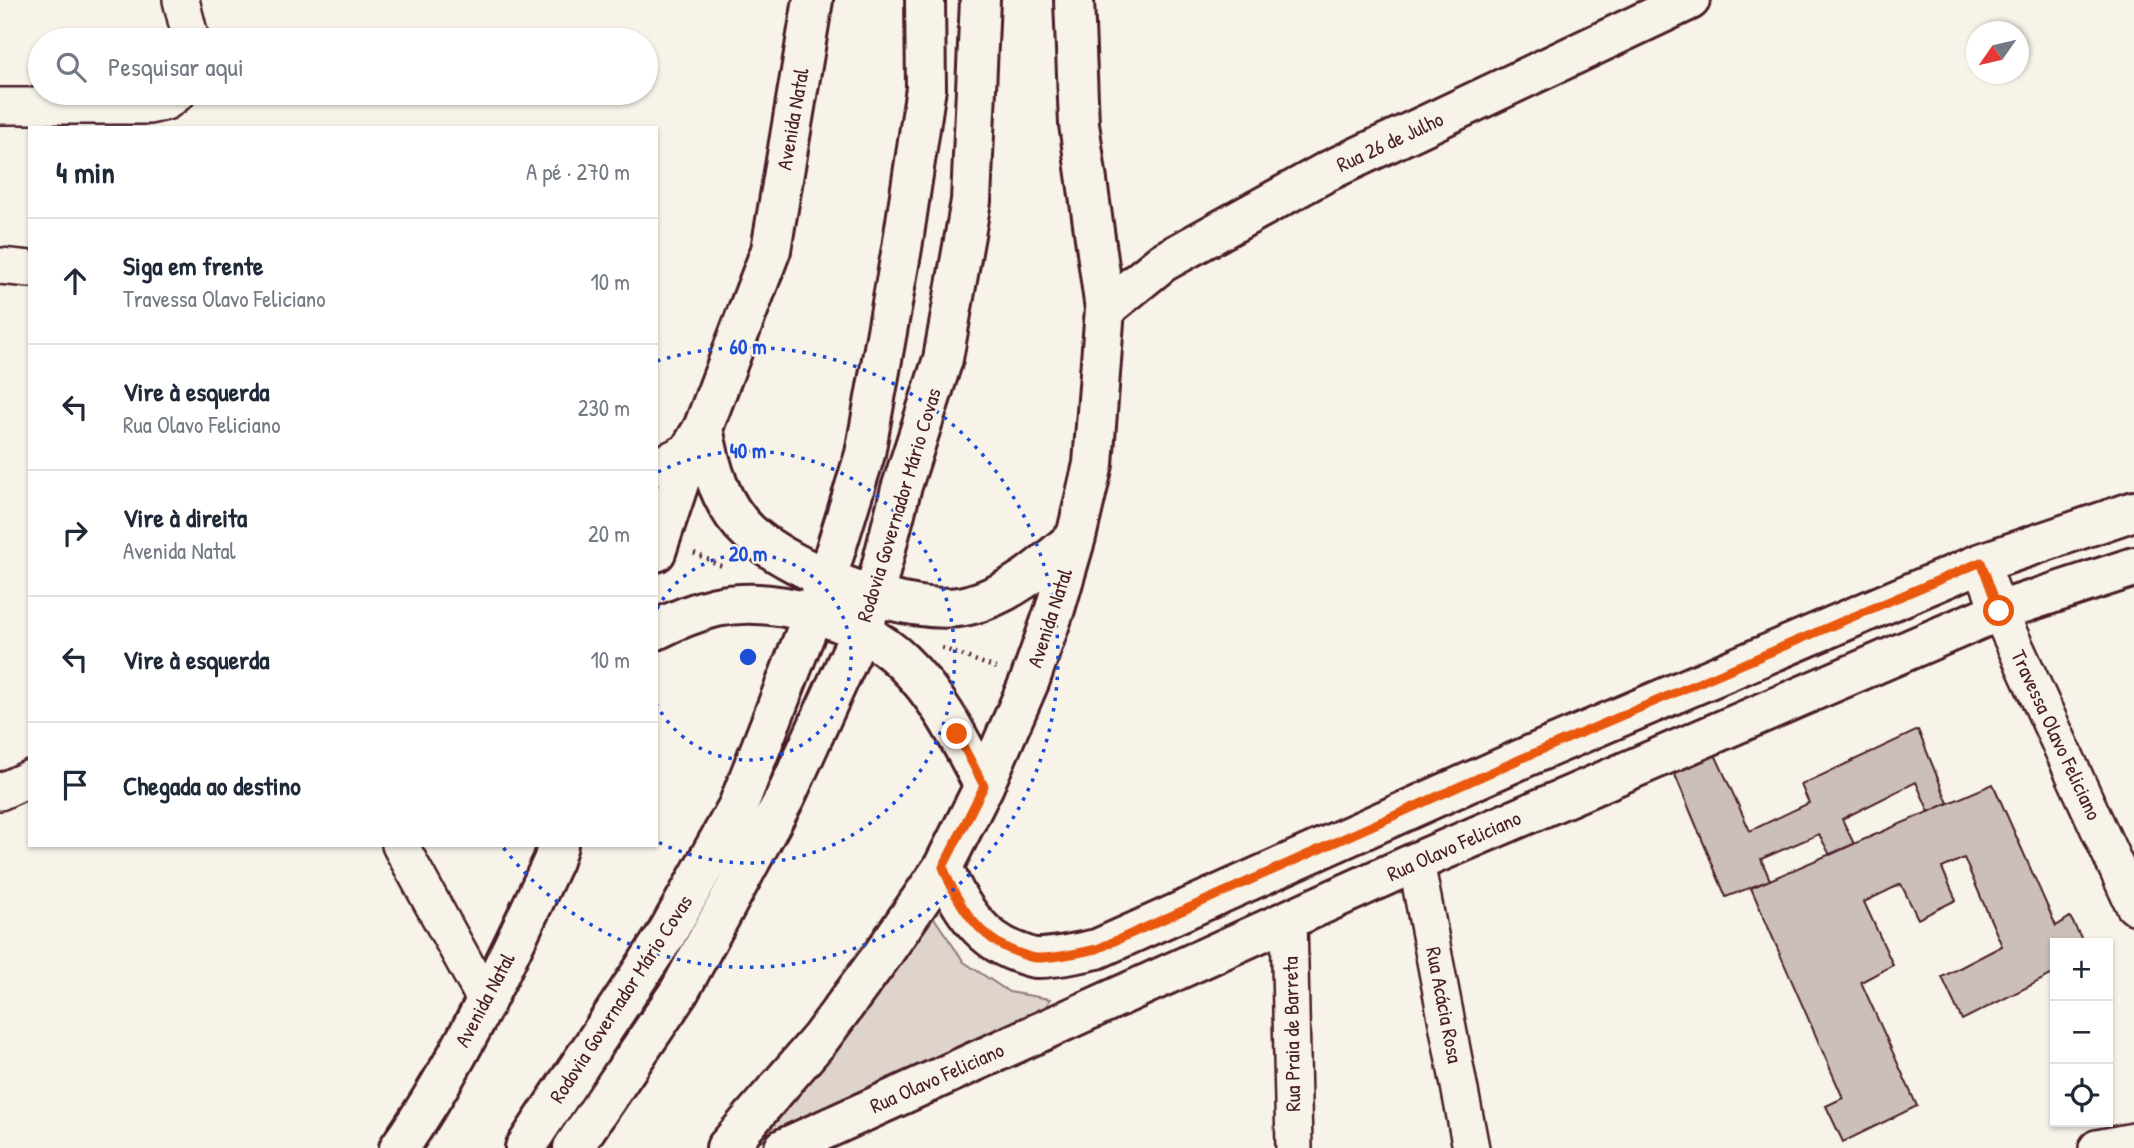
<!DOCTYPE html>
<html lang="pt">
<head>
<meta charset="utf-8">
<style>
	body { margin:0; font-family:"Patrick Hand",sans-serif; background:#f2f2f3; color:#1f2937 }
	.controls { position:absolute; right:21px; bottom:21px; display:grid; overflow:hidden; border-radius:0px; box-shadow:0 2px 5px #0004 }
	.controls button { width:63px; height:63px; display:grid; place-items:center; padding:0; border:0; border-bottom:2px solid #e0e1e3; background:#fff; color:#1f2937; font:35px sans-serif }
	.compass { position:absolute; left:1966px; top:21px; width:63px; height:63px; border-radius:50%; background:#fff; box-shadow:0 2px 5px #0004; rotate:236deg }
	.stop { position:absolute; width:21px; height:21px; margin:-16px; border:5px solid #ea580c; border-radius:50%; background:#fff }
	.stop.end { background:#ea580c; border-color:#fff; box-shadow:0 2px 7px #0008 }
	.list { margin:0; padding:0; list-style:none }
	h2 { display:flex; justify-content:space-between; align-items:center; height:91px; margin:0; padding:0 28px; font-size:30px }
	h2 small { font-size:23px; font-weight:400; color:#747a83 }
	.list li { display:grid; grid-template-columns:46px 1fr auto; gap:21px; align-items:center; box-sizing:border-box; height:126px; padding:0 28px; border-top:2px solid #e0e1e3 }
	.list b { display:block; font-size:26px; white-space:nowrap }
	.list p { margin:0; font-size:23px; white-space:nowrap; color:#747a83 }
	.list em { font-size:23px; font-style:normal; color:#747a83 }
	.icon { flex:none; width:38px; height:38px; fill:none; stroke:currentColor; stroke-width:2; stroke-linecap:round; stroke-linejoin:round }
	.map { position:relative; flex:none; width:2134px; height:1148px; overflow:hidden }
	.search { position:absolute; background:#fff; box-shadow:0 2px 5px #0004; left:28px; top:28px; width:630px; height:77px; display:flex; align-items:center; gap:18px; box-sizing:border-box; padding:0 24px; border-radius:38px; color:#747a83; font-size:26px }
	.panel { position:absolute; background:#fff; box-shadow:0 2px 5px #0004; left:28px; top:126px; width:630px; height:721px; border-radius:0px }
	.map>svg:first-child { display:block }
</style>
</head>
<body>
<div class="map">
<svg width="2134" height="1148" viewBox="0 0 2134 1148">
	<rect width="100%" height="100%" fill="#f7f3e8"/>
	<filter id="ink" filterUnits="userSpaceOnUse"><feTurbulence type="fractalNoise" baseFrequency=".0143" numOctaves="2"/><feDisplacementMap in="SourceGraphic" scale="14" xChannelSelector="R" yChannelSelector="G"/><feConvolveMatrix kernelMatrix="1 2 1 2 8 2 1 2 1" color-interpolation-filters="sRGB"/></filter>
	<g filter="url(#ink)">
		<path fill="#ded4cc" stroke="#947a7c" stroke-width="2" d="M 930,912 L 964,962 L 1009,992 L 1050,999 L 1039,1022 L 812,1127 L 760,1141 L 870,1002 Z"/>
		<path fill="#ccbfb9" stroke="#4a1f2b" stroke-width="2" d="M 1918,730 L 1948,803 L 1929,812 L 1916,782 L 1842,819 L 1854,844 L 1830,855 L 1819,834 L 1761,859 L 1770,880 L 1726,897 L 1673,770 L 1714,752 L 1750,831 L 1809,803 L 1801,785 Z
			M 1993,784 L 2056,926 L 2070,917 L 2084,943 L 2055,943 L 2055,973 L 1962,1020 L 1942,977 L 2002,946 L 1964,858 L 1942,868 L 1956,900 L 1918,919 L 1901,884 L 1864,902 L 1893,965 L 1861,982 L 1917,1106 L 1843,1142 L 1826,1106 L 1843,1098 L 1751,888 Z"/>
		<g fill="none" stroke-linecap="round" stroke-linejoin="round">
			<defs>
				<path id="minor" d="M 181,0 L 191,40
					M 0,106 L 149,106 L 166,102 L 178,93
					M 0,266 L 30,269
					M 656,467 L 690,450
					M 1981,563 L 1999,611 L 2134,906
					M 0,792 L 30,778
					M 400,845 L 487,1003
					M 1416,862 L 1471,1148
					M 1289,919 L 1294,1148
					M 2097,1148 L 2134,1141"/>
				<path id="tertiary" d="M 1105,309 L 1163,262 L 1326,172 L 1690,0"/>
				<path id="secondary" d="M 703,428 C 710,466 720,506 750,533 C 793,572 912,620 969,605 C 1012,594 1043,566 1076,537
					M 656,552 L 690,450 L 703,428 L 771,250 L 813,0
					M 656,630 C 676,620 695,612 716,607 C 774,595 860,620 902,661 C 939,696 961,742 984,786
					M 943,867 C 957,903 979,938 1016,952 C 1023,954 1030,958 1037,958 C 1057,958 1077,953 1097,949 L 1526,757 L 1981,563 L 2134,511
					M 399,1148 C 462,1059 507,959 553,861 L 558,845
					M 726,1148 L 820,1039 L 883,954 L 943,867 L 984,786 L 1030,680 L 1055,609 L 1076,537 L 1093,464 L 1105,309 L 1079,124 L 1074,0
					M 784,1148 L 1416,862 L 1999,611 L 2134,567"/>
				<path id="trunk" d="M 525,1148 L 666,935 L 738,806 L 827,578 L 865,454 L 902,248 L 926,88 L 925,0
					M 573,1148 L 679,992 L 785,798 L 866,620 L 874,596 L 901,489 L 943,359 L 971,201 L 980,0"/>
			</defs>
			<use href="#minor" stroke="#4a1f2b" stroke-width="40"/>
			<use href="#tertiary" stroke="#4a1f2b" stroke-width="44"/>
			<use href="#secondary" stroke="#4a1f2b" stroke-width="44"/>
			<use href="#trunk" stroke="#4a1f2b" stroke-width="44"/>
			<path stroke="#4a1f2b" stroke-width="4.5" stroke-dasharray="2 5" stroke-linecap="butt" d="M 694,553 L 724,567
				M 942,648 L 996,668"/>
			<use href="#minor" stroke="#f7f3e8" stroke-width="35"/>
			<use href="#tertiary" stroke="#f7f3e8" stroke-width="38"/>
			<use href="#secondary" stroke="#f7f3e8" stroke-width="38"/>
			<use href="#trunk" stroke="#f7f3e8" stroke-width="38"/>
		</g>
	</g>
	<g fill="none" stroke-linecap="round" stroke-linejoin="round" filter="url(#ink)">
		<path stroke="#ea580c" stroke-width="9" d="M 957,734 L 984,786 L 943,867 C 957,903 978,938 1016,952 C 1023,954 1030,958 1037,958 C 1057,958 1077,953 1097,949 L 1525,757 L 1981,562 L 1999,611"/>
	</g>
	<g fill="none" stroke="#1d4ed8" stroke-width="3.5" stroke-dasharray="3.5 7">
		<path d="M657 609A103 103 0 1 1 657 705"/>
		<path d="M658 472A206 206 0 1 1 658 842"/>
		<path d="M657 361A310 310 0 1 1 502 846"/>
	</g>
	<g text-anchor="middle" stroke-width="5" stroke-linejoin="round" paint-order="stroke">
		<g font-size="21" fill="#4a1f2b" stroke="#f7f3e8">
			<text transform="translate(793 119) rotate(-80)" y="7">Avenida Natal</text>
			<text transform="translate(1390 142) rotate(-25)" y="7">Rua 26 de Julho</text>
			<text transform="translate(899 505) rotate(-73)" y="7">Rodovia Governador Mário Covas</text>
			<text transform="translate(1050 618) rotate(-72)" y="7">Avenida Natal</text>
			<text transform="translate(2056 735) rotate(65)" y="7">Travessa Olavo Feliciano</text>
			<text transform="translate(1454 846) rotate(-24)" y="7">Rua Olavo Feliciano</text>
			<text transform="translate(621 999) rotate(-57)" y="7">Rodovia Governador Mário Covas</text>
			<text transform="translate(485 1000) rotate(-62)" y="7">Avenida Natal</text>
			<text transform="translate(1444 1005) rotate(79)" y="7">Rua Acácia Rosa</text>
			<text transform="translate(1292 1034) rotate(-91)" y="7">Rua Praia de Barreta</text>
			<text transform="translate(937 1078) rotate(-24)" y="7">Rua Olavo Feliciano</text>
		</g>
	</g>
	<circle cx="748" cy="657" r="10" fill="#1d4ed8" stroke="#f7f3e8" stroke-width="3.5"/>
	<g font-size="21" text-anchor="middle" font-weight="bold" fill="#1d4ed8" stroke="#f7f3e8" stroke-width="5" stroke-linejoin="round" paint-order="stroke">
		<text x="748" y="354">60 m</text>
		<text x="748" y="458">40 m</text>
		<text x="748" y="561">20 m</text>
	</g>
</svg>
<div class="controls">
<button>+</button>
<button>−</button>
<button><svg class="icon" aria-label="locate" viewBox="0 0 24 24"><circle cx="12" cy="12" r="6"/><path d="M12 2v4M12 18v4M2 12h4M18 12h4"/></svg></button>
</div>
<svg class="compass" viewBox="-18 -18 36 36"><path d="M0-13l5 13h-10z" fill="#e53935"/><path d="M0 13l5-13h-10z" fill="#747a83"/></svg>
<div class="stop" style="left:1999px;top:611px"></div>
<div class="stop end" style="left:957px;top:734px"></div>
<div class="search"><svg class="icon" aria-label="search" viewBox="0 0 24 24"><circle cx="10" cy="10" r="6"/><path d="M15 15l6 6"/></svg>Pesquisar aqui</div>
<section class="panel">
<h2>4 min<small>A pé · 270 m</small></h2>
<ul class="list">
<li><svg class="icon" aria-label="ahead" viewBox="0 0 24 24"><path d="M12 20V5M6 11l6-6 6 6"/></svg><div><b>Siga em frente</b><p>Travessa Olavo Feliciano</p></div><em>10 m</em></li>
<li><svg class="icon" aria-label="left" viewBox="0 0 24 24"><path d="M17 20v-9H6M10 6l-5 5 5 5"/></svg><div><b>Vire à esquerda</b><p>Rua Olavo Feliciano</p></div><em>230 m</em></li>
<li><svg class="icon" aria-label="right" viewBox="0 0 24 24"><path d="M7 20v-9h11M14 6l5 5-5 5"/></svg><div><b>Vire à direita</b><p>Avenida Natal</p></div><em>20 m</em></li>
<li><svg class="icon" aria-label="left" viewBox="0 0 24 24"><path d="M17 20v-9H6M10 6l-5 5 5 5"/></svg><div><b>Vire à esquerda</b></div><em>10 m</em></li>
<li><svg class="icon" aria-label="arrive" viewBox="0 0 24 24"><path d="M6 21V4h12l-3 4 3 4H6"/></svg><div><b>Chegada ao destino</b></div></li>
</ul>
</section>
</div>
</body>
</html>
